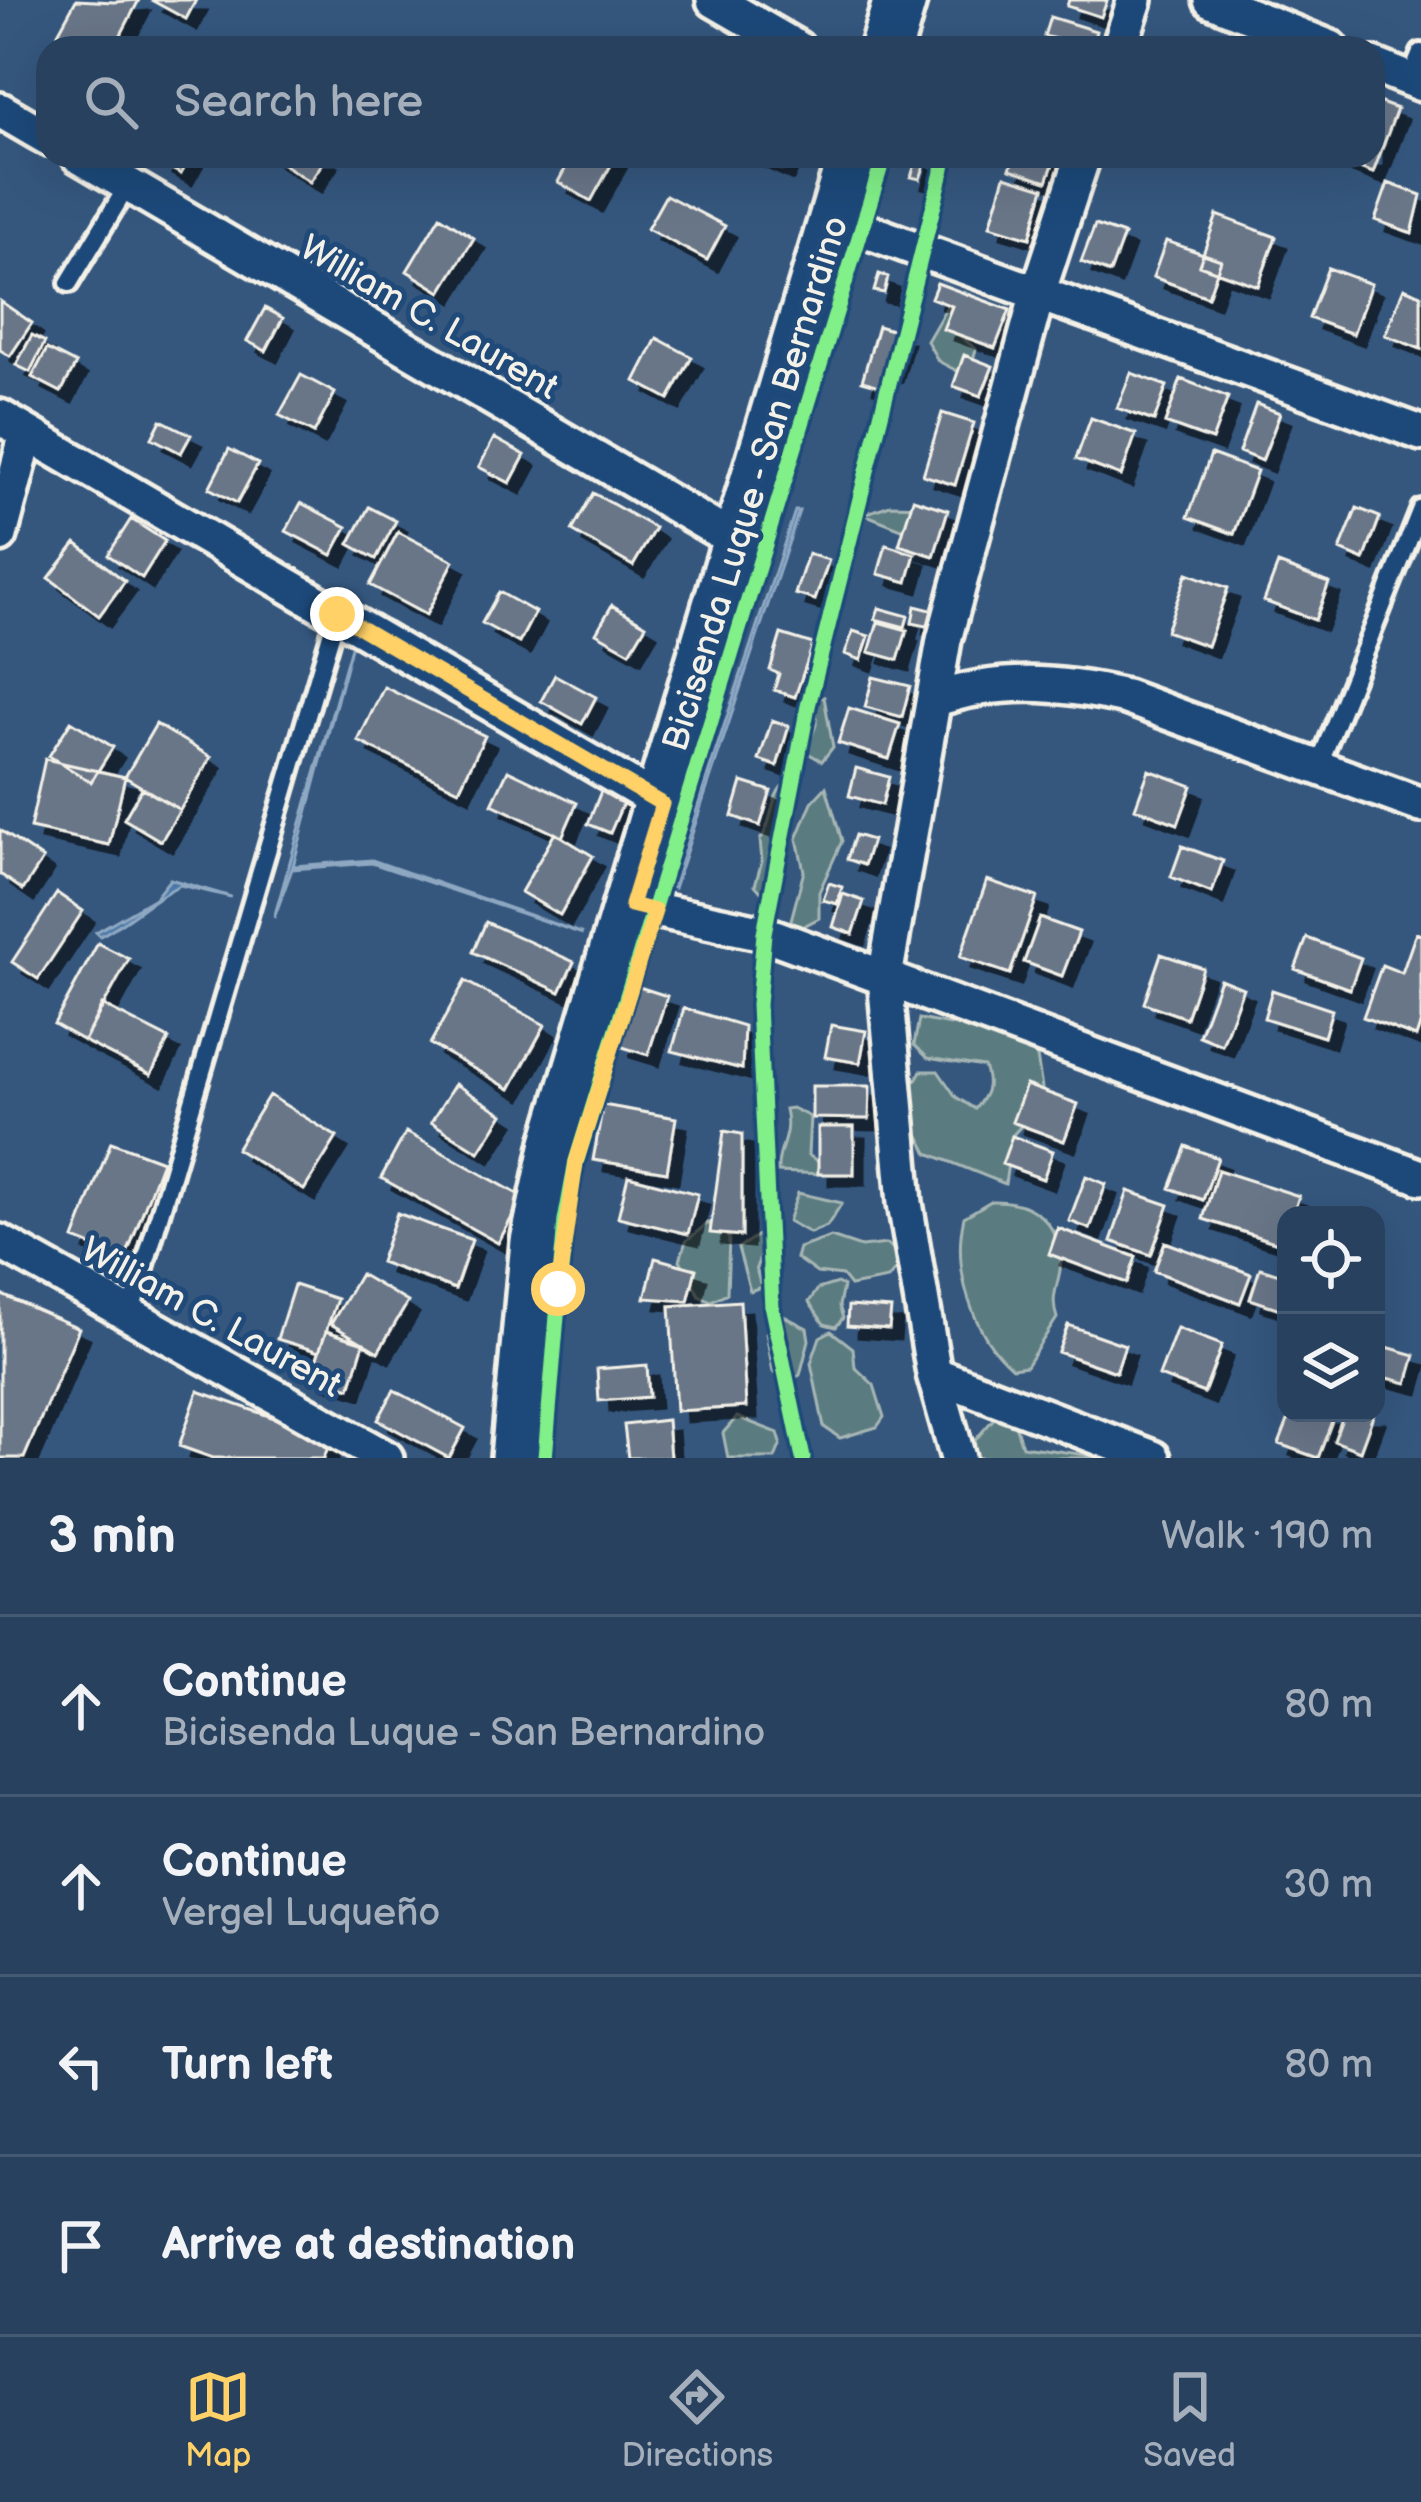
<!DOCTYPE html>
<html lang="en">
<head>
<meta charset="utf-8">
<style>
	body { margin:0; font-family:"Balsamiq Sans",sans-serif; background:#304864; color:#f1f3f6 }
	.controls { position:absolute; right:36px; bottom:36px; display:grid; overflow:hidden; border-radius:24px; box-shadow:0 12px 48px #0002 }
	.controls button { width:108px; height:108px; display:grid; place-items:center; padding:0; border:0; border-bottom:3px solid #445a73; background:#28415e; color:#f1f3f6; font:60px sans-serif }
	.stop { position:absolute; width:36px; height:36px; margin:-27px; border:9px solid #ffd166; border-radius:50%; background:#fff }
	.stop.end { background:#ffd166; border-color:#fff; box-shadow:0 3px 12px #0008 }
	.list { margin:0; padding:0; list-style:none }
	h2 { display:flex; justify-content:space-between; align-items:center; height:156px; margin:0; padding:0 48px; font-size:51px }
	h2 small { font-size:39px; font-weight:400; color:#a5afbc }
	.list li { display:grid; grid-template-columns:78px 1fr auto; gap:36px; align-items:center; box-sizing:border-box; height:180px; padding:0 48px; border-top:3px solid #445a73 }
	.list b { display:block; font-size:45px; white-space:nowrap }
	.list p { margin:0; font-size:39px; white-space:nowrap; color:#a5afbc }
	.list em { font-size:39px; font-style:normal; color:#a5afbc }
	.icon { flex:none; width:66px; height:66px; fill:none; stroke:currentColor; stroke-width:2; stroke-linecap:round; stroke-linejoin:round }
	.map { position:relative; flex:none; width:1421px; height:1458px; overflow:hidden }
	.search { position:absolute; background:#28415e; box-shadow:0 12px 48px #0002; left:36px; right:36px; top:36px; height:132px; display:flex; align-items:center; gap:30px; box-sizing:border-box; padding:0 42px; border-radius:36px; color:#a5afbc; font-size:45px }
	.sheet { height:876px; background:#28415e }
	nav { display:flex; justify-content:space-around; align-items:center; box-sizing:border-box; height:168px; border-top:3px solid #445a73; background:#28415e; font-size:33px; color:#a5afbc }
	nav a { display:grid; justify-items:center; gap:6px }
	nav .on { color:#ffd166 }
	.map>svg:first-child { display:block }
</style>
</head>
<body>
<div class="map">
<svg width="1421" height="1458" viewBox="0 0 1421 1458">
	<defs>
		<filter id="shadow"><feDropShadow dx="11" dy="11" stdDeviation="0" flood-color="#0009"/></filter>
	</defs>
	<rect width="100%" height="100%" fill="#35577e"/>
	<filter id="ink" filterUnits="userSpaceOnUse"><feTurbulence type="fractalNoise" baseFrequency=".00833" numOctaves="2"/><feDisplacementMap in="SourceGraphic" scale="24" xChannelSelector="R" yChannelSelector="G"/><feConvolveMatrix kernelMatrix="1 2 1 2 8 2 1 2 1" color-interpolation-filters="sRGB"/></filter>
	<g filter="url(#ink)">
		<path fill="#5a7c81" stroke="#a7b6b4" stroke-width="3" d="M 881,156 L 887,156 L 579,1165 L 568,1222 L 548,1458 L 542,1458 L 555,1289 L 573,1163 Z
			M 948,305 L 955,306 L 961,337 L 976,349 L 971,367 L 961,373 L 938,361 L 927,341 Z
			M 890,505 L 925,506 L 909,532 L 864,514 Z
			M 824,697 L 833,747 L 822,761 L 806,752 L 816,725 L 817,699 Z
			M 788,781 L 794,792 L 777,849 L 783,881 L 761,892 L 755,885 L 762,861 L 760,840 C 774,823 769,793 788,781 Z
			M 826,787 L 842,841 L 819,892 L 819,918 L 798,929 L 791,920 L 804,871 L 797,839 L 812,802 Z
			M 961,1017 L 1021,1035 L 1037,1057 L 1042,1088 L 1038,1107 L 1012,1136 L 1005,1184 L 928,1153 L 909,1117 L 906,1096 L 921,1071 L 938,1071 L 956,1097 L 975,1109 C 987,1094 991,1086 984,1067 L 928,1058 L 914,1045 L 919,1019 L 950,1025 Z
			M 792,1108 L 810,1117 L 808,1155 L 819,1162 L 822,1174 L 778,1172 C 776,1149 792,1139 785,1109 Z
			M 798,1193 L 842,1203 L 827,1226 L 810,1233 L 788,1221 Z
			M 991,1201 C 1026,1200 1054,1216 1060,1253 C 1064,1279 1048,1292 1057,1318 L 1026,1366 L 1012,1368 C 972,1334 952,1268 964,1217 Z
			M 708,1223 L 729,1238 L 727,1293 L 711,1301 L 699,1295 L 680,1260 L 686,1241 Z
			M 758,1235 L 765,1244 L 756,1268 L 761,1287 L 750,1291 L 738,1248 Z
			M 831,1237 L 861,1247 L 887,1244 L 898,1252 L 900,1264 L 888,1279 L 850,1286 L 842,1276 L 817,1273 L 796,1258 L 799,1248 Z
			M 837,1283 L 843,1286 L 839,1306 L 843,1318 L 836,1327 L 824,1324 L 809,1302 L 818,1289 Z
			M 784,1316 L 807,1328 L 809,1340 L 800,1375 L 789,1381 L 773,1372 L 766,1333 L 771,1321 Z
			M 831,1331 L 853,1348 L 855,1367 L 874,1385 L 884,1417 L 877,1427 L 840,1438 L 824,1427 L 811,1363 L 820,1337 Z
			M 997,1415 L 1014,1422 L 1022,1446 L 1108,1458 L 974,1458 L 975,1440 Z
			M 737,1417 L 778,1433 L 781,1443 L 775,1458 L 728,1458 L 723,1433 Z"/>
		<path fill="#4c78a8" stroke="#8fa8c2" stroke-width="3" d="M 795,511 L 799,511 L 674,888 L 671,887 Z
			M 351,647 L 293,866 L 372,860 L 583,934 L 372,863 L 292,869 L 274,918 Z
			M 170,879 L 231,897 L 180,885 C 151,899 129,921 100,936 L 96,932 L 155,898 Z"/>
		<path fill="#697688" stroke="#f4f1e8" stroke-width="3" filter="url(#shadow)" d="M 76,0 L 114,2 L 139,0 L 114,48 L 86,48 L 58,33 Z
			M 151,0 L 196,0 L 186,19 Z
			M 1069,0 L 1104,0 L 1107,1 L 1101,17 L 1067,6 Z
			M 1050,17 L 1096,31 L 1091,48 L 1044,36 Z
			M 1373,100 L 1397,109 L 1373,173 L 1334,158 L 1373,156 Z
			M 165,156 L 191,156 L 181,174 L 161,163 Z
			M 271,156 L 327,156 L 310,182 Z
			M 572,156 L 616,156 L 591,201 L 558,182 Z
			M 753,156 L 788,156 L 782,169 Z
			M 1014,156 L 1056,156 L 1047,181 L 1010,169 Z
			M 917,158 L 926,161 L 920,179 L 911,177 Z
			M 1005,176 L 1044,188 L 1030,238 L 990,226 Z
			M 1388,183 L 1421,195 L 1412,233 L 1375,220 Z
			M 666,195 L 725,226 L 707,260 L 647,229 Z
			M 1217,215 L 1276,237 L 1258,286 L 1199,265 Z
			M 440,216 L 474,238 L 441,292 L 407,271 Z
			M 1095,225 L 1124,235 L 1110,273 L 1081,262 Z
			M 1166,241 L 1221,260 L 1208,297 L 1153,277 Z
			M 1328,268 L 1371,284 L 1353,334 L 1309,318 Z
			M 879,274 L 888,277 L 884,293 L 874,291 Z
			M 937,283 L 1010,310 L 995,348 L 943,329 L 952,306 L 931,298 Z
			M 1404,288 L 1421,295 L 1421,349 L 1385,335 Z
			M 0,301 L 32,323 L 10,356 L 0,350 Z
			M 265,308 L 283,318 L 266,351 L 247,341 Z
			M 878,326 L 902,333 L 891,371 L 885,369 L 880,386 L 862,381 Z
			M 32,335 L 45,342 L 30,372 L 16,365 Z
			M 657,338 L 692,357 L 669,399 L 635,381 Z
			M 47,349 L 76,364 L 61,392 L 32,377 Z
			M 964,355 L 993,366 L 981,396 L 953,386 Z
			M 1131,373 L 1167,386 L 1154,421 L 1117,408 Z
			M 301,375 L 335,393 L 314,433 L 279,415 Z
			M 1181,379 L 1228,397 L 1212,440 L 1165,423 Z
			M 1256,404 L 1280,413 L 1262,461 L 1239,452 Z
			M 942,413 L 974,423 L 955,485 L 923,475 Z
			M 1091,418 L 1136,434 L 1121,476 L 1076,459 Z
			M 161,420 L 191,435 L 181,453 L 152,438 Z
			M 494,438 L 525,455 L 510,483 L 479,467 Z
			M 229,449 L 258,464 L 237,503 L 209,488 Z
			M 1211,454 L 1257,471 L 1234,534 L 1188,517 Z
			M 593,493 L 655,528 L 633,566 L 572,531 Z
			M 913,499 L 948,510 L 934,556 L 899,545 Z
			M 301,503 L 347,527 L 332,555 L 286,531 Z
			M 369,507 L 396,521 L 376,559 L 349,544 Z
			M 1357,508 L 1380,517 L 1364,560 L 1340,550 Z
			M 131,519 L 165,541 L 142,578 L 108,555 Z
			M 398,532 L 454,561 L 426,615 L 370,585 Z
			M 76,543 L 125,581 L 99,616 L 49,578 Z
			M 886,545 L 915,554 L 907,582 L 878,574 Z
			M 808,554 L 829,560 L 815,600 L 795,594 Z
			M 1278,564 L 1329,583 L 1315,620 L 1264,601 Z
			M 1187,573 L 1228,588 L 1207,646 L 1166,631 Z
			M 499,592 L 535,612 L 519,643 L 482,623 Z
			M 612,605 L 646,625 L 630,652 L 596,633 Z
			M 915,606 L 935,611 L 931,627 L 912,623 Z
			M 879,608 L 908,616 L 905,627 L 875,619 Z
			M 878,622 L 907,630 L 898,660 L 869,652 Z
			M 853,631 L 869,636 L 861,660 L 845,654 Z
			M 781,634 L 813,644 L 795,697 L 774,690 L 779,674 L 770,670 Z
			M 555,675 L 596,697 L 582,724 L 541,701 Z
			M 873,677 L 910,686 L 902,717 L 865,707 Z
			M 384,687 L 485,736 L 459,790 L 358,741 Z
			M 849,708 L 900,724 L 889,759 L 838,743 Z
			M 772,720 L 789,726 L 777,766 L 759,760 Z
			M 71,721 L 113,747 L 91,782 L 49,756 Z
			M 156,724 L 211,757 L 180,810 L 125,777 Z
			M 45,759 L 125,777 L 109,845 L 30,828 Z
			M 856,768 L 889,777 L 882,805 L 849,796 Z
			M 508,770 L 577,803 L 562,837 L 492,804 Z
			M 1149,770 L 1192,786 L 1178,824 L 1135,808 Z
			M 742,782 L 771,791 L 760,826 L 732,816 Z
			M 603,786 L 626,796 L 610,833 L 588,824 Z
			M 142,788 L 180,810 L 161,841 L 124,819 Z
			M 0,830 L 43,859 L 23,890 L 0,874 Z
			M 555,833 L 593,856 L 560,915 L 521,892 Z
			M 855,835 L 872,840 L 864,865 L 847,859 Z
			M 1182,846 L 1223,861 L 1212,893 L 1171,877 Z
			M 987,880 L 1037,897 L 1010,974 L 960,957 Z
			M 829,883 L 842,887 L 837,904 L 823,900 Z
			M 57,893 L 83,911 L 38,979 L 12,962 Z
			M 843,894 L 864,901 L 853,934 L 833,927 Z
			M 1040,918 L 1079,932 L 1062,976 L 1024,962 Z
			M 486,922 L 574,962 L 560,992 L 473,952 Z
			M 1416,933 L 1421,935 L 1421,1022 L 1416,1037 L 1363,1017 L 1382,965 L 1402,973 Z
			M 1307,938 L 1361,958 L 1350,989 L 1295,969 Z
			M 98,943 L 129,959 L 84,1041 L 54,1024 Z
			M 1161,954 L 1203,968 L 1186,1018 L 1144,1003 Z
			M 1220,979 L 1243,988 L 1222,1045 L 1199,1036 Z
			M 465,981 L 545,1025 L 510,1089 L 430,1044 Z
			M 639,987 L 667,996 L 648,1055 L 619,1046 Z
			M 1272,990 L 1332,1010 L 1324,1037 L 1264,1018 Z
			M 102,1005 L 169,1039 L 151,1075 L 84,1041 Z
			M 684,1008 L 744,1026 L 742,1069 L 672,1051 Z
			M 831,1025 L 866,1031 L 860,1063 L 825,1057 Z
			M 455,1084 L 503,1114 L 479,1152 L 431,1122 Z
			M 1026,1085 L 1078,1104 L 1064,1141 L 1012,1122 Z
			M 812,1086 L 870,1086 L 869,1119 L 812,1118 Z
			M 269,1095 L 337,1137 L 304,1190 L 236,1149 Z
			M 603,1105 L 676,1118 L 667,1172 L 593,1160 Z
			M 818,1127 L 854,1127 L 854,1174 L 818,1174 Z
			M 724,1131 L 742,1134 L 742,1236 L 710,1233 Z
			M 406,1132 L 523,1197 L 498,1243 L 381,1178 Z
			M 1012,1136 L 1053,1151 L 1043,1179 L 1002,1164 Z
			M 111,1142 L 162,1161 L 125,1259 L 74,1239 Z
			M 1186,1146 L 1218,1158 L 1203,1200 L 1170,1188 Z
			M 1218,1170 L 1299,1196 L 1293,1215 L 1286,1215 L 1284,1245 L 1203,1219 Z
			M 628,1176 L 698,1194 L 688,1234 L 618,1217 Z
			M 1086,1176 L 1106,1184 L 1090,1229 L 1069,1221 Z
			M 1128,1191 L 1169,1205 L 1151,1255 L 1111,1241 Z
			M 397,1213 L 472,1240 L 455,1289 L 380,1262 Z
			M 1058,1228 L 1136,1257 L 1127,1283 L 1049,1254 Z
			M 1165,1242 L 1251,1274 L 1240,1303 L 1154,1271 Z
			M 655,1258 L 696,1269 L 688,1301 L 645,1298 Z
			M 1260,1268 L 1286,1276 L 1286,1311 L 1250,1299 Z
			M 360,1274 L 408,1302 L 378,1352 L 331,1324 Z
			M 294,1285 L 337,1299 L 319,1352 L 277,1339 Z
			M 0,1294 L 79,1328 L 24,1458 L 0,1458 Z
			M 740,1301 L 746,1407 L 676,1411 L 670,1306 Z
			M 848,1306 L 891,1309 L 889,1329 L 847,1326 Z
			M 1068,1325 L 1125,1345 L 1116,1372 L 1058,1352 Z
			M 1177,1328 L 1222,1345 L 1204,1393 L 1159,1376 Z
			M 326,1331 L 364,1343 L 350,1388 L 311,1376 Z
			M 1376,1344 L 1415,1355 L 1407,1383 L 1376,1375 Z
			M 647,1365 L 649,1397 L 599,1401 L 597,1369 Z
			M 394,1390 L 465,1428 L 449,1458 L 378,1420 Z
			M 198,1391 L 331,1438 L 324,1458 L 213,1458 L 179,1446 Z
			M 1291,1413 L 1335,1413 L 1318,1458 L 1279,1444 Z
			M 1344,1413 L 1374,1413 L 1360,1451 L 1334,1441 Z
			M 667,1420 L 670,1458 L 628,1458 L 624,1425 Z"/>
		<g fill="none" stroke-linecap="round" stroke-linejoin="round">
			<defs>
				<path id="lane" d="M 1410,80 L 1421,53
					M 69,283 L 128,185
					M 1318,767 L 1421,509
					M 130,1315 L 337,614"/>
				<path id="street" d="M 714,0 L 797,48
					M 1211,0 L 1331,48
					M 1119,48 L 1135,0
					M 1373,65 L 1421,84
					M 0,110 L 48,138
					M 79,156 L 741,544
					M 1083,156 L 1038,293 L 944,640 L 885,977 L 905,1203 L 934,1374 L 1153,1458
					M 837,220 L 1421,433
					M 0,417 L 662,804
					M 0,535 L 27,433
					M 934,700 C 999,677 1060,682 1126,697 L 1421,805
					M 631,905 L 764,933 L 1421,1177
					M 0,1242 L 386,1458
					M 934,1374 L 958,1458"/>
				<path id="primary" d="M 886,48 L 900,0
					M 517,1458 L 537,1242 L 558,1143 L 854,156"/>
			</defs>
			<use href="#lane" stroke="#f4f1e8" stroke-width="26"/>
			<use href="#street" stroke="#f4f1e8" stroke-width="42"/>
			<use href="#primary" stroke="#f4f1e8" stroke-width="60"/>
			<use href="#lane" stroke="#1f4a7a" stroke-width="16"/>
			<use href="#street" stroke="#1f4a7a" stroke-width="33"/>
			<use href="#primary" stroke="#1f4a7a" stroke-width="51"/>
			<defs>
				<path id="cycleway" d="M 545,1458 L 565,1221 L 576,1162 L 884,156
					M 803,1458 L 772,1309 L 758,1005 L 764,933 L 808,706 L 946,156"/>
			</defs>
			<use href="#cycleway" stroke="#1f4a7a" stroke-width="22"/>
			<use href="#cycleway" stroke="#82f089" stroke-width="15"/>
		</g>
	</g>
	<g fill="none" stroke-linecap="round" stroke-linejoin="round" filter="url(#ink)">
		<path stroke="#ffd166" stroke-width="15" d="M 337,614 L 662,804 L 631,905 L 655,911 L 576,1162 L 558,1289"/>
	</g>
	<g text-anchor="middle" stroke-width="10" stroke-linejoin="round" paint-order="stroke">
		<g font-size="36" fill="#f4f1e8" stroke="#1f4a7a">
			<text transform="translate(430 316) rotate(30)" y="13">William C. Laurent</text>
			<text transform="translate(754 483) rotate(-73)" y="13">Bicisenda Luque - San Bernardino</text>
			<text transform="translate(212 1316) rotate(29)" y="13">William C. Laurent</text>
		</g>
	</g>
</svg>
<div class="controls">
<button><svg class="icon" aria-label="locate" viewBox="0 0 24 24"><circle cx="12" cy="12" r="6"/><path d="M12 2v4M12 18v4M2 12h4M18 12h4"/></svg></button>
<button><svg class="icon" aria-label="layers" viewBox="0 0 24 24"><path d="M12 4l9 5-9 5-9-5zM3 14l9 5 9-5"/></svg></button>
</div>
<div class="stop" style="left:558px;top:1289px"></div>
<div class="stop end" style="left:337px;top:614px"></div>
<div class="search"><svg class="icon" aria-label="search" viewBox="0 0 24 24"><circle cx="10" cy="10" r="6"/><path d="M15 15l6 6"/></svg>Search here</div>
</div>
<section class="sheet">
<h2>3 min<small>Walk · 190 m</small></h2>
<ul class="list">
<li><svg class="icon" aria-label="ahead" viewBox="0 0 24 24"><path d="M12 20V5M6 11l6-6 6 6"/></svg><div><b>Continue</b><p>Bicisenda Luque - San Bernardino</p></div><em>80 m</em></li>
<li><svg class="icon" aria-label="ahead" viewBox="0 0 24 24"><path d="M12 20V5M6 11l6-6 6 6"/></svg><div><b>Continue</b><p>Vergel Luqueño</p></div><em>30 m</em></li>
<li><svg class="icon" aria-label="left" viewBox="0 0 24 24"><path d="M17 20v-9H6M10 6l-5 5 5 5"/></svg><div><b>Turn left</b></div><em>80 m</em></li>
<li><svg class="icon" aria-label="arrive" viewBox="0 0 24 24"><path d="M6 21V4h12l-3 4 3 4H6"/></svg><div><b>Arrive at destination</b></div></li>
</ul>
</section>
<nav>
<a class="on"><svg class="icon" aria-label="map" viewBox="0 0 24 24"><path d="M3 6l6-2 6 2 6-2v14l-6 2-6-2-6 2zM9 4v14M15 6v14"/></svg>Map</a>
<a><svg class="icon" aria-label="directions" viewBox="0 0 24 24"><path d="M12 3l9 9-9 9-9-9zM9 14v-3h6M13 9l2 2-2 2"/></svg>Directions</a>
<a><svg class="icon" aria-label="saved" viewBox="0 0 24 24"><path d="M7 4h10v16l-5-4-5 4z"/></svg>Saved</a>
</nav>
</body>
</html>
